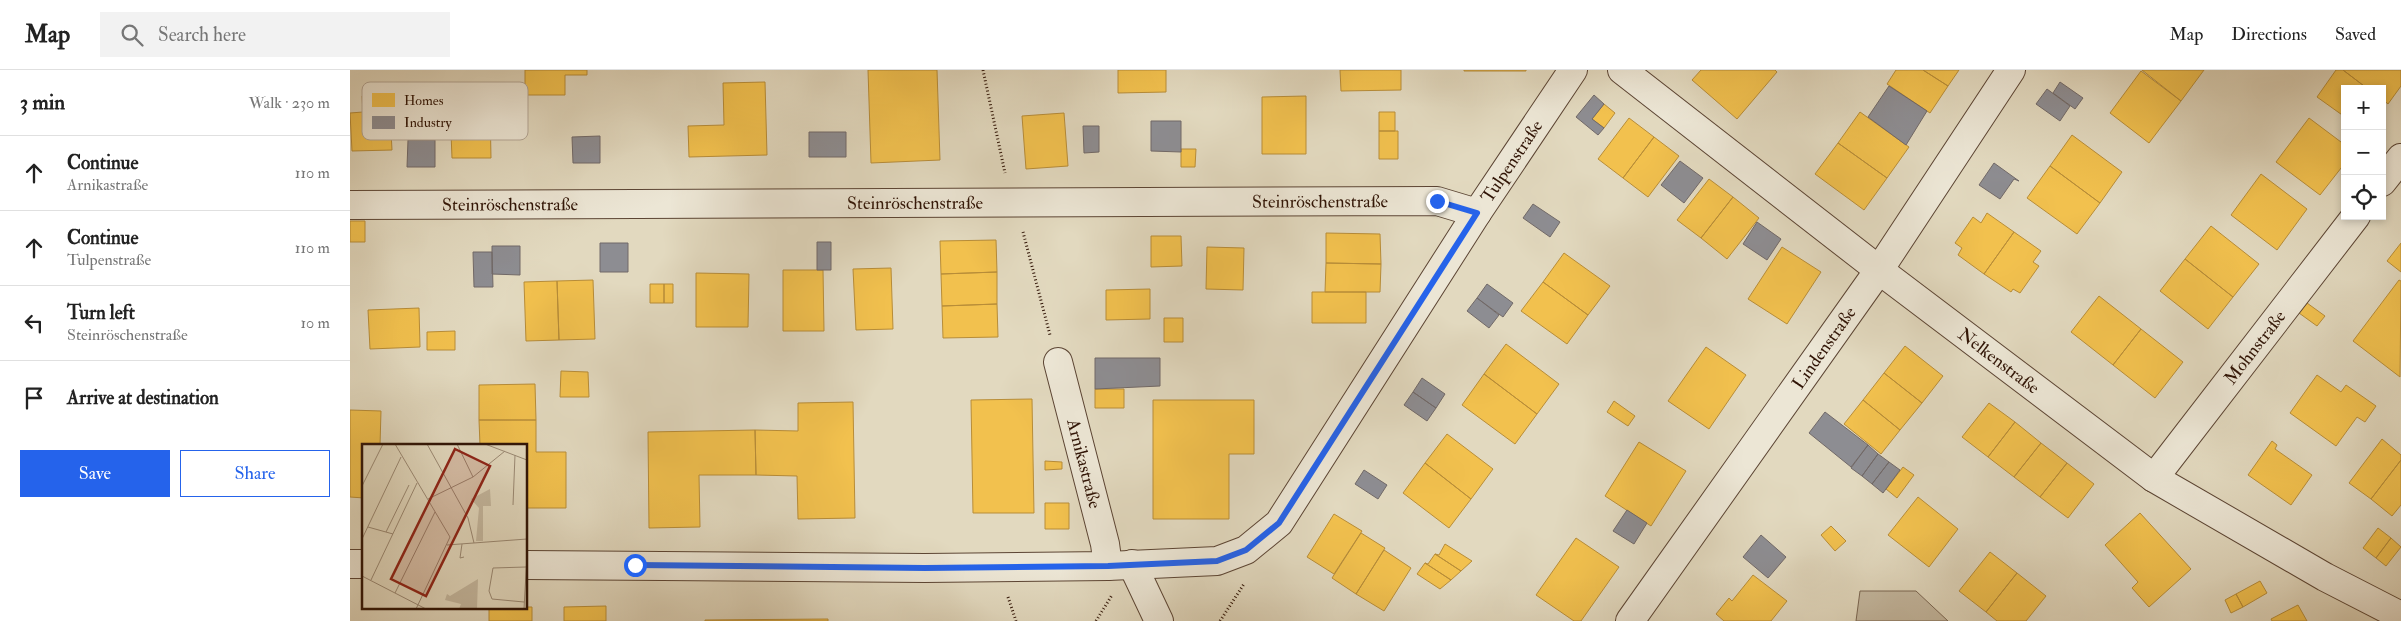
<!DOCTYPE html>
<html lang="en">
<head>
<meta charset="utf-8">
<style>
	body { margin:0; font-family:"IM FELL Double Pica",serif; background:#f2f2f2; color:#222 }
	.controls { position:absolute; right:15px; top:15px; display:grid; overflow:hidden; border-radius:0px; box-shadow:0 2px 8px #0003 }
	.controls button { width:45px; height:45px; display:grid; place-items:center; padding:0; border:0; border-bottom:1px solid #e0e0e0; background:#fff; color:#222; font:25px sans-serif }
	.stop { position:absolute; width:15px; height:15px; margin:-11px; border:4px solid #2563eb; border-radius:50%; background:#fff }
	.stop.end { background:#2563eb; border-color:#fff; box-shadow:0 1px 5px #0008 }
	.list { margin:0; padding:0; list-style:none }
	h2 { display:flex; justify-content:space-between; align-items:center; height:65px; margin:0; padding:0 20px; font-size:21px }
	h2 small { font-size:16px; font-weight:400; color:#767676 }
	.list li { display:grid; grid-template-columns:32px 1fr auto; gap:15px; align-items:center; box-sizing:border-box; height:75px; padding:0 20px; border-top:1px solid #e0e0e0 }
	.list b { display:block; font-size:19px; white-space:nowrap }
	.list p { margin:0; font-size:16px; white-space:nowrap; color:#767676 }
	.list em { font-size:16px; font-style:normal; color:#767676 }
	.actions { display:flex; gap:10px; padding:15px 20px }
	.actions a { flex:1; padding:11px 0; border:1px solid #2563eb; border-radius:0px; text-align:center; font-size:18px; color:#2563eb }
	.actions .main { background:#2563eb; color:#fff }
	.icon { flex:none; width:28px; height:28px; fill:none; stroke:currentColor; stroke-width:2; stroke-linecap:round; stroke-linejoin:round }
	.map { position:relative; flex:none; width:2051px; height:551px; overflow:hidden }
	header { display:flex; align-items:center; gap:30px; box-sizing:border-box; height:70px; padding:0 25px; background:#fff; border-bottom:1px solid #e0e0e0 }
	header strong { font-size:24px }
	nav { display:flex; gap:28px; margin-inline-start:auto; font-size:18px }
	.search { width:350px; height:45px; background:#f2f2f2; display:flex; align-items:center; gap:12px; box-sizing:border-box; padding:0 18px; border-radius:0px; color:#767676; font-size:19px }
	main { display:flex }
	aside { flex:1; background:#fff }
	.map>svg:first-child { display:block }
</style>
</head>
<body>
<header>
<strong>Map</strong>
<div class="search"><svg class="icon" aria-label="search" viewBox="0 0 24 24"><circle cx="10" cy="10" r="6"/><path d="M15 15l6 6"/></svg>Search here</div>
<nav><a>Map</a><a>Directions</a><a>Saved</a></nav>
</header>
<main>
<aside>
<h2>3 min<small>Walk · 230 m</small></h2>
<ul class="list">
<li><svg class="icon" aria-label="ahead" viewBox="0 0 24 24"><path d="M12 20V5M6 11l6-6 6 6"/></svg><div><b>Continue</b><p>Arnikastraße</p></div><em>110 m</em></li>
<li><svg class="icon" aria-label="ahead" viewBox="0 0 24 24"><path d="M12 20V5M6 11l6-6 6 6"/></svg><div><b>Continue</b><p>Tulpenstraße</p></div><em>110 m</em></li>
<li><svg class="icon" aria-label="left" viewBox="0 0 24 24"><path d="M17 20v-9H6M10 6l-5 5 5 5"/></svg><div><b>Turn left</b><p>Steinröschenstraße</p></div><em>10 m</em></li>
<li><svg class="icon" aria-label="arrive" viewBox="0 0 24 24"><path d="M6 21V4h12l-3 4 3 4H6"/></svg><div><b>Arrive at destination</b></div></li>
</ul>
<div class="actions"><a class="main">Save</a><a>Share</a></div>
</aside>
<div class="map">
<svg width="2051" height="551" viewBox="0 0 2051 551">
	<rect width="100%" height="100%" fill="#e2d9bf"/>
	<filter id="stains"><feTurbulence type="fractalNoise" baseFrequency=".004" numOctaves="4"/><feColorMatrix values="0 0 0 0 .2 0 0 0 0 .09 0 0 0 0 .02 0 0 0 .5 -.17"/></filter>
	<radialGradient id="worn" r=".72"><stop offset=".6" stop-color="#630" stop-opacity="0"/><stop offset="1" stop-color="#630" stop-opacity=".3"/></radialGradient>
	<path fill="#c4b8a0" stroke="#7a6653" d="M 1510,521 L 1566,521 L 1598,551 L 1506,551 Z"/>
	<path fill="#f2c14e" stroke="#b88d38" d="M 175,0 L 237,0 L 237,5 L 215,5 L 215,25 L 175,25 Z
		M 518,0 L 587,0 L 590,90 L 521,93 Z
		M 768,0 L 816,0 L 816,22 L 768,23 Z
		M 990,0 L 1051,0 L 1051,20 L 991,21 Z
		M 1114,0 L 1176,0 L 1176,1 L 1114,1 Z
		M 1351,0 L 1425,0 L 1427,2 L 1387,49 L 1342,10 Z
		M 1546,0 L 1573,0 L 1598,16 L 1580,43 L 1537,14 Z
		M 1573,0 L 1609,0 L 1598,16 Z
		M 1792,0 L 1854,0 L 1831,31 Z
		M 1986,0 L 1993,0 L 2018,19 L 1995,19 L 1995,47 L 1967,27 Z
		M 1993,0 L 2051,0 L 2051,16 L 2038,34 L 2032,29 L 2032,19 L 2018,19 Z
		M 1791,1 L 1831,31 L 1799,73 L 1760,43 Z
		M 415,12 L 417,85 L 339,87 L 338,56 L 374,55 L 373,13 Z
		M 39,25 L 42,80 L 2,81 L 0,43 L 13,42 L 12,26 Z
		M 956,26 L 956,84 L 912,84 L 912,27 Z
		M 1254,34 L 1265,43 L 1254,58 L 1242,49 Z
		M 100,38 L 140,38 L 141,88 L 102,88 Z
		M 1029,42 L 1045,42 L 1045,61 L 1029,61 Z
		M 1510,42 L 1559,77 L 1537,108 L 1488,73 Z
		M 714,43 L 718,96 L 676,99 L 672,46 Z
		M 1279,48 L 1304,67 L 1273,108 L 1248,89 Z
		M 1959,48 L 1995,75 L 1995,93 L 1970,125 L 1926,92 Z
		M 1029,61 L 1048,61 L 1048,89 L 1029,89 Z
		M 1722,65 L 1772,102 L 1750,133 L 1700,96 Z
		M 1304,67 L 1329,86 L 1298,127 L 1273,108 Z
		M 1488,73 L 1537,108 L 1514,140 L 1465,104 Z
		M 831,79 L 846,79 L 845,97 L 831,97 Z
		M 1700,96 L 1750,133 L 1727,164 L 1677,128 Z
		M 1911,104 L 1957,139 L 1927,180 L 1881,145 Z
		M 1359,109 L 1383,127 L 1351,168 L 1327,150 Z
		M 1383,127 L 1409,148 L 1377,189 L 1351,168 Z
		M 1637,143 L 1664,162 L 1634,204 L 1608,185 L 1612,178 L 1605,173 L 1623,147 L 1631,153 Z
		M 0,151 L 15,151 L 15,172 L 0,172 Z
		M 1861,156 L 1909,194 L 1883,227 L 1835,189 Z
		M 1664,162 L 1691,181 L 1683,192 L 1689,196 L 1670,223 L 1663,219 L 1661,222 L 1634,204 Z
		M 976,163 L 1030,164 L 1031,194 L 976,193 Z
		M 801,166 L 831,166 L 832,196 L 801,197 Z
		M 646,170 L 647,202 L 591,204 L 590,171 Z
		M 2051,173 L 2051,202 L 2037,191 Z
		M 857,177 L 894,178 L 893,220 L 856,219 Z
		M 1432,177 L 1471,202 L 1437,254 L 1398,229 Z
		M 1214,183 L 1260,216 L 1238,245 L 1193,212 Z
		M 1835,189 L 1883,227 L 1858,259 L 1810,221 Z
		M 976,193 L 1031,194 L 1030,222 L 975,222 Z
		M 541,198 L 543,259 L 506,260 L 503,199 Z
		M 433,200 L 473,200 L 474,261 L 433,261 Z
		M 647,202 L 647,234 L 592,236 L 591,204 Z
		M 346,203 L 399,204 L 398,257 L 346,257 Z
		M 243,210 L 245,269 L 209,270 L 207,211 Z
		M 2049,210 L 2051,211 L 2050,307 L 2003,271 Z
		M 207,211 L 209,270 L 176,271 L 174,212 Z
		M 1193,212 L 1238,245 L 1217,274 L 1171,241 Z
		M 300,214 L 314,214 L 314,233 L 300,233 Z
		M 314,214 L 323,214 L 323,233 L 314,233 Z
		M 800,219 L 800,249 L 756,250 L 756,220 Z
		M 962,222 L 1016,222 L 1016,253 L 962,253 Z
		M 1749,226 L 1791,259 L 1763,295 L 1721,262 Z
		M 1957,233 L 1975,246 L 1967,256 L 1949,243 Z
		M 647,234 L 648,267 L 593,268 L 592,236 Z
		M 69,238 L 70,277 L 20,279 L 18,240 Z
		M 814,248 L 833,248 L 833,272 L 814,272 Z
		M 1791,259 L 1833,292 L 1805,328 L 1763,295 Z
		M 105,261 L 105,280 L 77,280 L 77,262 Z
		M 1156,274 L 1209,314 L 1187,344 L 1134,304 Z
		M 1555,276 L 1593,306 L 1572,333 L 1534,303 Z
		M 1356,277 L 1396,305 L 1359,359 L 1318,331 Z
		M 211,301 L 238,302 L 239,327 L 210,327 Z
		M 1534,303 L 1572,333 L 1550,360 L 1513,330 Z
		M 1134,304 L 1187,344 L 1165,374 L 1112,335 Z
		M 1967,305 L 1991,322 L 1996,315 L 2026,336 L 2015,352 L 2007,347 L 1986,376 L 1940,343 Z
		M 185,314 L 186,350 L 129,350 L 129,315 Z
		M 745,319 L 774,319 L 774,338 L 745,338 Z
		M 682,329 L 684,443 L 623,443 L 621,330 Z
		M 803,330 L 904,330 L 904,384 L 879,384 L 879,449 L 803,449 Z
		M 1513,330 L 1550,360 L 1531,384 L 1494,354 Z
		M 1264,331 L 1285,346 L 1278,356 L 1257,342 Z
		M 503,332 L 505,448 L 448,449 L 447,406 L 406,405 L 405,360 L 448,361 L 448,333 Z
		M 1639,333 L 1665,352 L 1638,387 L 1612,367 Z
		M 0,340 L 31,341 L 30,375 L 14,375 L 14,428 L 0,427 Z
		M 129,350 L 186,350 L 186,382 L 216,382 L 216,438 L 176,438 L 176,375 L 130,375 Z
		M 1665,352 L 1691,373 L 1664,407 L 1638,387 Z
		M 405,360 L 406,405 L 349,405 L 350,457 L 299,458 L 298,362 Z
		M 1097,364 L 1143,399 L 1121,429 L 1075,393 Z
		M 2032,369 L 2051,385 L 2051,390 L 2021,429 L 1999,413 Z
		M 1922,371 L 1927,375 L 1925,379 L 1962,405 L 1941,435 L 1898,405 Z
		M 1289,372 L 1336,401 L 1301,456 L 1255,426 Z
		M 1691,373 L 1717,393 L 1690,427 L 1664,407 Z
		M 2051,390 L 2051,435 L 2042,446 L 2021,429 Z
		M 695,391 L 712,392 L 712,399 L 695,400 Z
		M 1075,393 L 1121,429 L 1099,458 L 1053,423 Z
		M 1717,393 L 1744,414 L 1718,448 L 1690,427 Z
		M 1553,397 L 1564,405 L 1547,428 L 1536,419 Z
		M 1568,427 L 1608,459 L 1579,497 L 1538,465 Z
		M 695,433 L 719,433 L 719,459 L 695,459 Z
		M 1790,443 L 1841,499 L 1799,537 L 1782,518 L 1788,512 L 1755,475 Z
		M 984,444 L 1012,461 L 984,504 L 957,487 Z
		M 1481,456 L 1496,471 L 1485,481 L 1471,465 Z
		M 2028,458 L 2041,468 L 2026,488 L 2013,478 Z
		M 1011,463 L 1035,478 L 1006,524 L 982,508 Z
		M 1226,468 L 1269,497 L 1231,551 L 1224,551 L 1186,525 Z
		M 2041,468 L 2051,477 L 2036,496 L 2026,488 Z
		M 1095,474 L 1122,491 L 1111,501 L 1085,484 L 1089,485 Z
		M 1034,480 L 1061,498 L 1034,541 L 1006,524 Z
		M 1640,482 L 1667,503 L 1636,542 L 1609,521 Z
		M 1085,484 L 1111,501 L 1101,510 L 1075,493 L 1078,494 Z
		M 1075,493 L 1101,510 L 1090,519 L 1067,504 Z
		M 1667,503 L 1696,526 L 1676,551 L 1647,551 L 1636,542 Z
		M 1403,505 L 1437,531 L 1421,551 L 1374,551 L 1366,544 L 1379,528 L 1382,531 Z
		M 1910,511 L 1917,523 L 1893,537 L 1886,524 Z
		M 1886,524 L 1893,537 L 1881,543 L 1875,530 Z
		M 1948,535 L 1957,551 L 1922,551 L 1921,549 Z
		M 256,536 L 256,551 L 214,551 L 214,537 Z
		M 139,537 L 182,537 L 182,551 L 139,551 Z
		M 478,549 L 478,551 L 355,551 L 355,550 Z"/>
	<path fill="#8d8d92" stroke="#716968" d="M 1710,12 L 1733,28 L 1725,39 L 1703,23 Z
		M 1539,16 L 1577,41 L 1556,75 L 1518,47 Z
		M 1697,19 L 1720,36 L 1710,51 L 1686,34 Z
		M 1244,25 L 1254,34 L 1242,49 L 1254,58 L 1248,65 L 1226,47 Z
		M 801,51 L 831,51 L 831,82 L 801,81 Z
		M 733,56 L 749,56 L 749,82 L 734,83 Z
		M 459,62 L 496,62 L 496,87 L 459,87 Z
		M 250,66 L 250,93 L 223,93 L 222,67 Z
		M 58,70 L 85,70 L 85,97 L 57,97 Z
		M 1330,91 L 1353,108 L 1334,133 L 1311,115 Z
		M 1644,93 L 1669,111 L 1664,109 L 1650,129 L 1629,115 Z
		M 1183,134 L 1210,152 L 1200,167 L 1173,148 Z
		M 1407,152 L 1431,169 L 1417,190 L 1393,174 Z
		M 467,172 L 481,172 L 481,200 L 467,200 Z
		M 250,173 L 278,173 L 278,202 L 250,202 Z
		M 142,176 L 170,176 L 170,205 L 142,204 Z
		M 123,182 L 142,182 L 143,217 L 124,217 Z
		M 1137,214 L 1163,233 L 1153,247 L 1127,228 Z
		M 1127,228 L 1149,245 L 1139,258 L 1117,241 Z
		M 745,288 L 810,288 L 810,316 L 745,319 Z
		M 1072,308 L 1095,324 L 1086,338 L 1063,322 Z
		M 1063,322 L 1086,338 L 1077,351 L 1054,335 Z
		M 1475,342 L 1518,375 L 1501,397 L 1459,363 Z
		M 1518,375 L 1528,384 L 1512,406 L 1501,398 Z
		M 1528,384 L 1539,392 L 1522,414 L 1512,406 Z
		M 1539,392 L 1550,400 L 1533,423 L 1522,414 Z
		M 1014,400 L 1037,415 L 1028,429 L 1005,414 Z
		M 1277,440 L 1297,453 L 1284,474 L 1263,461 Z
		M 1411,465 L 1436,487 L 1418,508 L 1393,487 Z"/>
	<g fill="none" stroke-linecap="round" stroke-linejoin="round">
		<defs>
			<g id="street">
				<path id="s1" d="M 1272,0 L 1529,200 L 1804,408 L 1975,507 L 2051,546"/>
				<path d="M 2032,112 L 2051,88"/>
				<path id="s2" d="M 0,135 L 1087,131 L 1127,143"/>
				<path id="s3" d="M 708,292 L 755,474 L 758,496"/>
				<path id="s4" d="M 1804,408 L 2006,146"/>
				<path d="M 0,494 L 14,494"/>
				<path d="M 782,494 L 809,551"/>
				<path id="s5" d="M 176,495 L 575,498 L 758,496 L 867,491 L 896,480 L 929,453 L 1127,143 L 1223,0"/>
				<path id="s6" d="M 1280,551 L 1529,200 L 1661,0"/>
			</g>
		</defs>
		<use href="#street" stroke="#5c4534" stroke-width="30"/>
		<path stroke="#301406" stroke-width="3" stroke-dasharray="1 2.5" stroke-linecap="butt" d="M 633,0 L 655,103
			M 673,162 L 700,265
			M 658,527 L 666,551
			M 746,551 L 762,525
			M 870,551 L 894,514"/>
		<use href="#street" stroke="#ece6d5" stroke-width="28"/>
	</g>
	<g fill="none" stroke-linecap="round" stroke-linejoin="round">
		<path stroke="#2563eb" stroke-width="6" d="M 285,495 L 575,498 L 758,496 L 867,491 L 896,480 L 929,453 L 1127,143 L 1087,131"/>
	</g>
	<g text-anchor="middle" stroke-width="5" stroke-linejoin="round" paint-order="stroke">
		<g font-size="18" fill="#301406" stroke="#ece6d5">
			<text dy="6" stroke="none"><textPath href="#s5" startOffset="1195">Tulpenstraße</textPath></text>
			<text dy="6" stroke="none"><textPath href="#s2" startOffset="970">Steinröschenstraße</textPath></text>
			<text dy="6" stroke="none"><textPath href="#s2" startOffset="565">Steinröschenstraße</textPath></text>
			<text dy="6" stroke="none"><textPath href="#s2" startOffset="160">Steinröschenstraße</textPath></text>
			<text dy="6" stroke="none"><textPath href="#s4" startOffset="165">Mohnstraße</textPath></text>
			<text dy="6" stroke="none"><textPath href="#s6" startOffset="335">Lindenstraße</textPath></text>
			<text dy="6" stroke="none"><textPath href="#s1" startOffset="476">Nelkenstraße</textPath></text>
			<text dy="6" stroke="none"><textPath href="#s3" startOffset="105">Arnikastraße</textPath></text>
		</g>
	</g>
	<g transform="translate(12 374)">
		<rect width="165" height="165" fill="#e2d9bf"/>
		<path d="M 128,45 L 129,62 L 121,62 L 121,97 L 114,97 L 117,64 L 109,55 ZM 116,135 L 115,165 L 97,165 L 99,160 L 83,156 L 85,150 L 88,152 Z" fill="#c4b8a0"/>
		<path fill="none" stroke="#9b8a75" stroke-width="1" d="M 33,0 L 88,93 L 54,165M 65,0 L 106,74 L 112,99M 95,0 L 111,33M 123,0 L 165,16M 0,42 L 21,0M 66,55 L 111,33 L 143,7M 151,61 L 153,11M 6,83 L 31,90M 24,88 L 47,41M 0,95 L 39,13M 100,100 L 98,114 L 102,113M 85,101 L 165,95M 0,132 L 64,165M 9,136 L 55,39M 33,149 L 73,68M 162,158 L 130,155 L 127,147 L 131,124 L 164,123M 162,165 L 165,111"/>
		<path fill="#8f2418" fill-opacity="0.15" stroke="#8f2418" stroke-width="2.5" d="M 93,5 L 128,22 L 64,152 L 29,135 Z"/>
		<rect width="165" height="165" fill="none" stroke="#301406" stroke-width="2.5"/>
	</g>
	<rect x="12" y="12" width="166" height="58" rx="8" fill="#ece6d5" stroke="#b4a797" stroke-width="1"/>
	<rect x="22" y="23" width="23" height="14" fill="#f2c14e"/>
	<rect x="22" y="46" width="23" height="13" fill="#8d8d92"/>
	<g font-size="14" fill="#301406">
		<text x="54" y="35">Homes</text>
		<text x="54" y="57">Industry</text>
	</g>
	<rect width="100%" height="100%" filter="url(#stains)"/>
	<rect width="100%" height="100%" fill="url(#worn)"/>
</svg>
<div class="controls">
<button>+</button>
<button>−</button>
<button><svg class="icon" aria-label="locate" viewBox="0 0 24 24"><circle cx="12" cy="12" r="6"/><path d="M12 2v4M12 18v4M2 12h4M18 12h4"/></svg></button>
</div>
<div class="stop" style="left:285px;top:495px"></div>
<div class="stop end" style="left:1087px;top:131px"></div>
</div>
</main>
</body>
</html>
